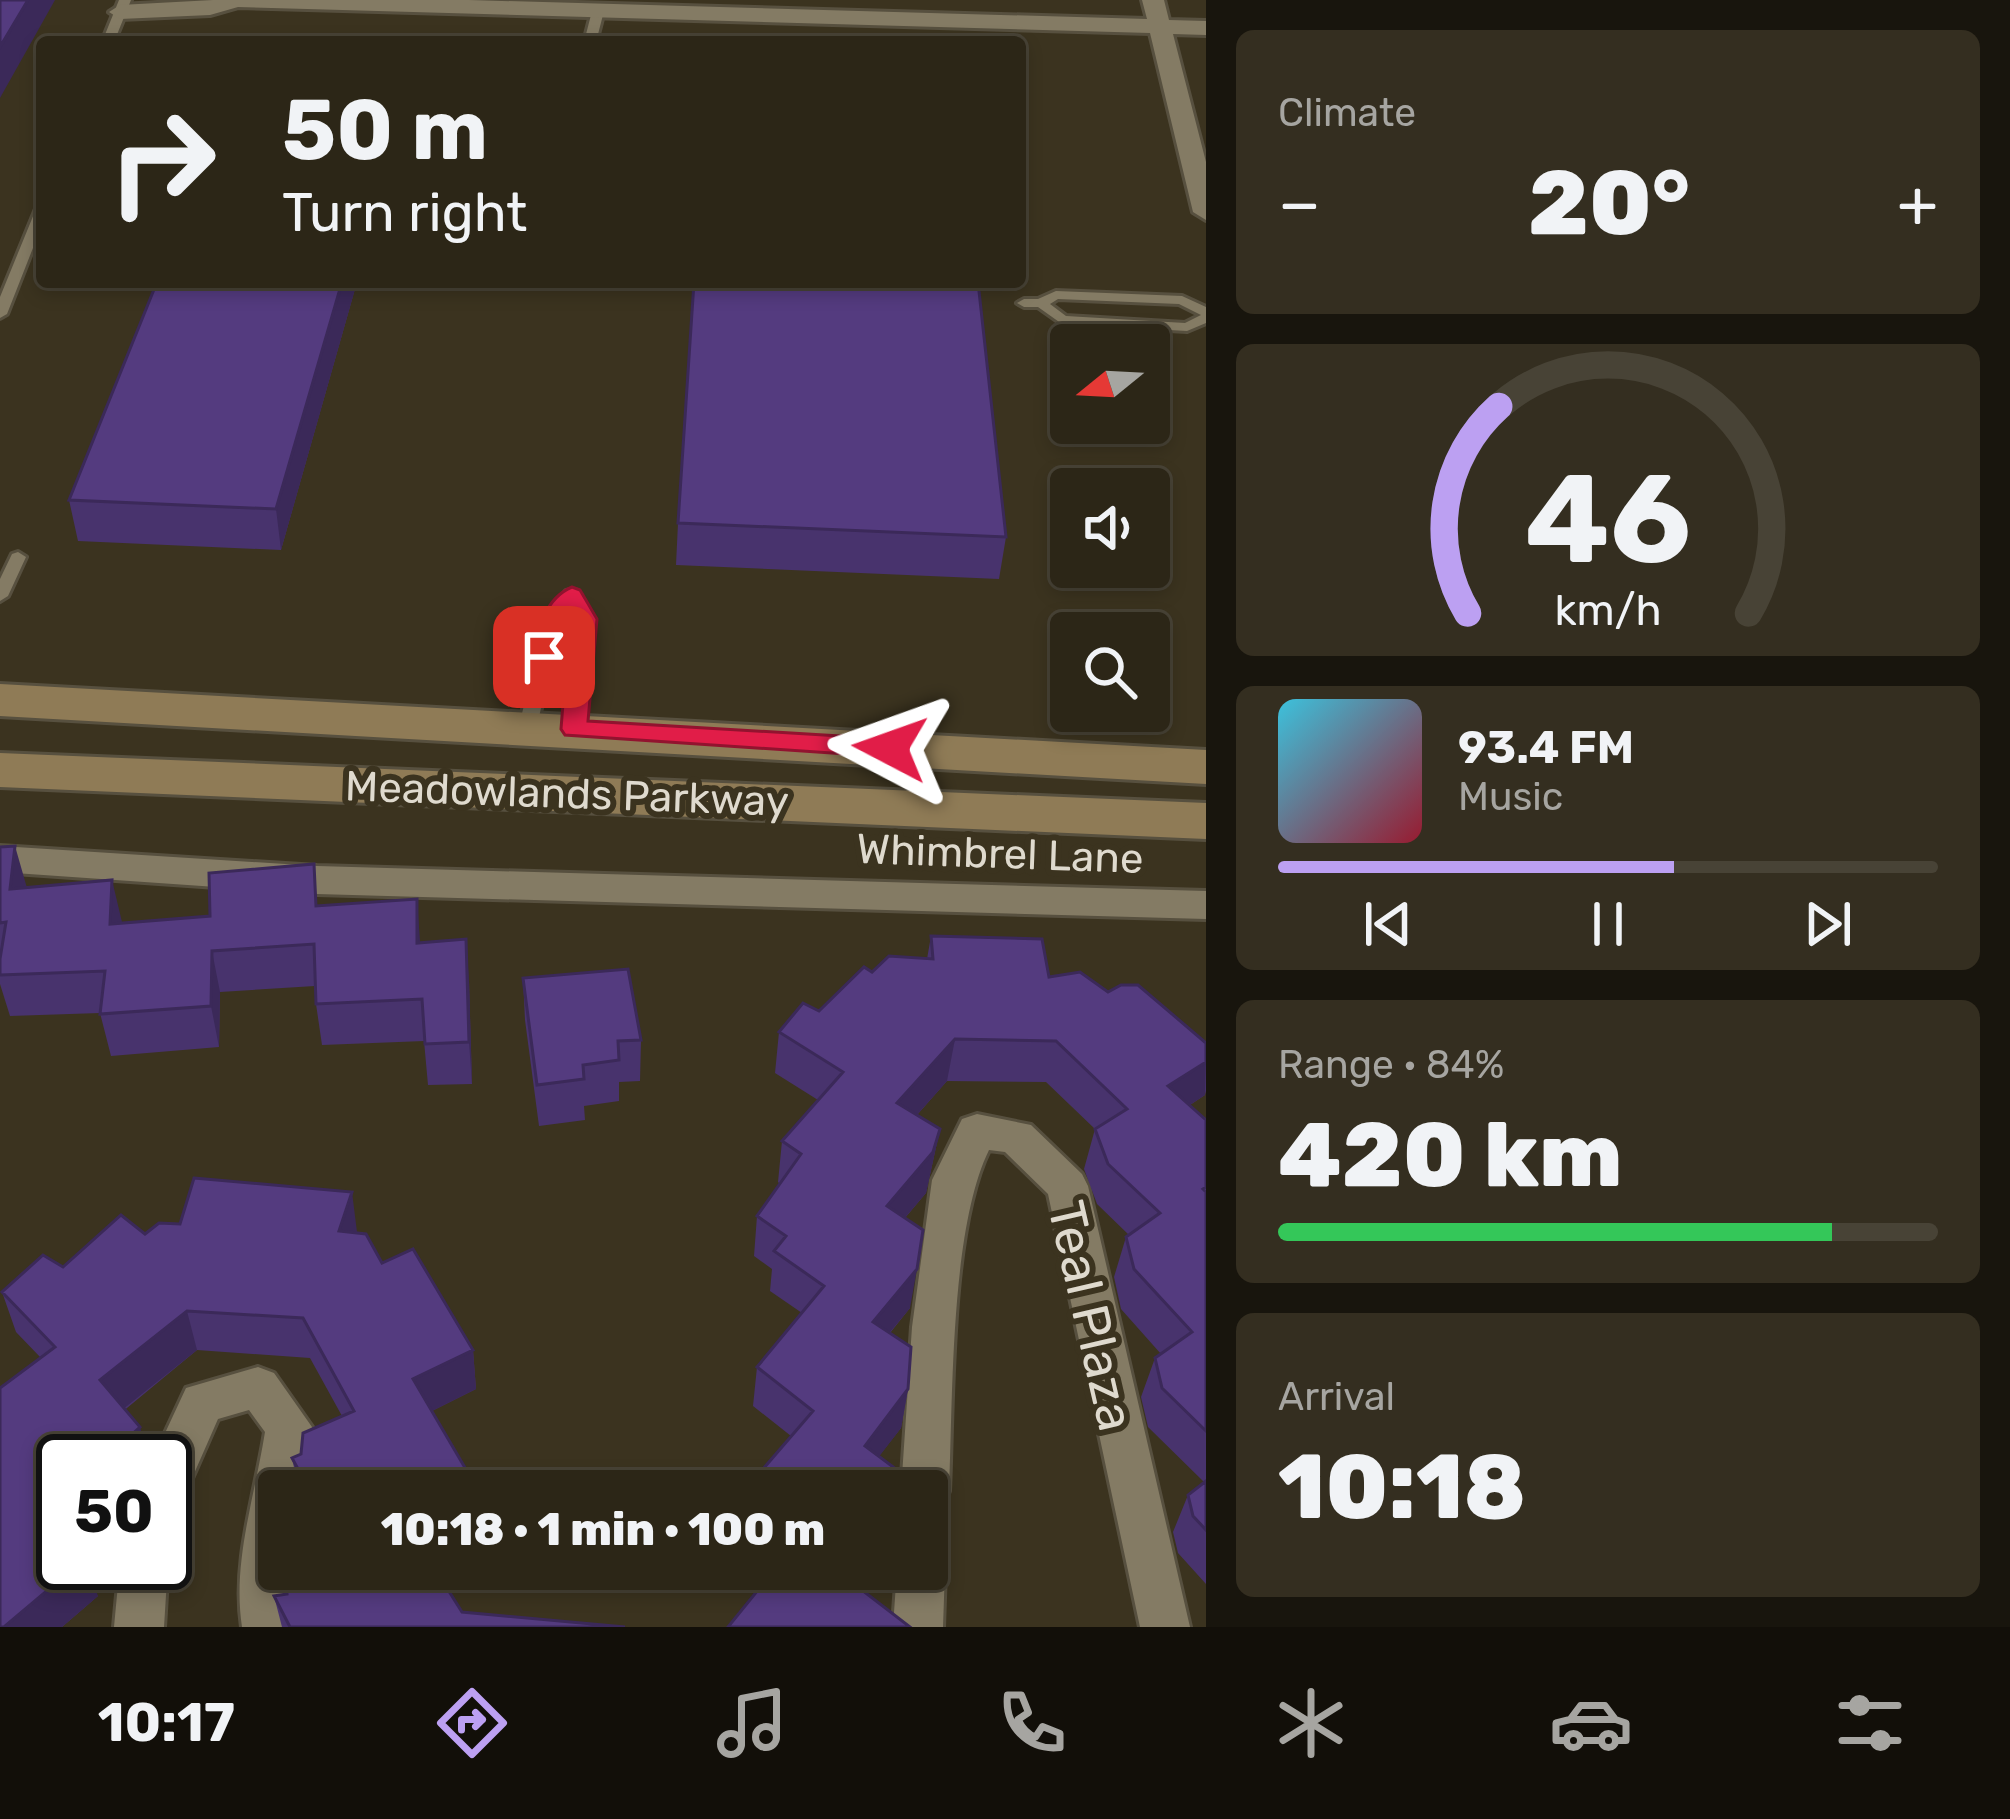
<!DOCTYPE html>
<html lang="en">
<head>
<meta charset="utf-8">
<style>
  body { margin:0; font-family:Rubik,sans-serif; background:#342e20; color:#f1f3f6; height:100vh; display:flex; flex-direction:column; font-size:45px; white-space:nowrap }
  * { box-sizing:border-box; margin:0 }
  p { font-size:39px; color:#a6a5a1 }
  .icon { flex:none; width:66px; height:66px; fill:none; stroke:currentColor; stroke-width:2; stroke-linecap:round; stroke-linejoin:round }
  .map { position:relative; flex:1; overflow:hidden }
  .side { display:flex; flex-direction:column; gap:30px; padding:30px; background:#18150d; width:804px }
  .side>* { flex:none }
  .guide { position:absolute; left:36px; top:36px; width:990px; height:252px; border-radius:12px; box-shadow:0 6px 18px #0003,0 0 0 3px #484336; background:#2c2617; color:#f1f3f6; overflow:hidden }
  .needle { width:78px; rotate:252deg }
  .tools { position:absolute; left:1050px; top:324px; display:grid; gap:24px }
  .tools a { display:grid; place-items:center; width:120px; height:120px; border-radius:12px; background:#2c2617; box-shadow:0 6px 18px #0003,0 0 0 3px #484336; font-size:60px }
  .speed { position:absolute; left:36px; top:1434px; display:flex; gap:24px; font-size:60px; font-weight:700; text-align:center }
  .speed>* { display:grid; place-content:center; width:156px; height:156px; border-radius:50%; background:#2c2617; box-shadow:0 6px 18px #0003,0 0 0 3px #484336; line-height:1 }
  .speed .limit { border:6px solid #111; border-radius:18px; background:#fff; color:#111 }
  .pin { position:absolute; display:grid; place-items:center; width:102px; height:102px; color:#fff; margin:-51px; border-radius:24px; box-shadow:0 6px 18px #0006 }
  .me { position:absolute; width:132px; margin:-66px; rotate:274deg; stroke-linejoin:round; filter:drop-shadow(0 0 9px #0008) }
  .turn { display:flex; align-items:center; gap:42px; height:252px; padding:0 48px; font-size:54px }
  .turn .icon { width:156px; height:156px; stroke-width:2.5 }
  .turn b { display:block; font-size:84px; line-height:102px }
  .big { font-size:90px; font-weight:800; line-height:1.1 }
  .side .tile { flex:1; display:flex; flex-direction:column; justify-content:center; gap:18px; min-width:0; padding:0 42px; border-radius:18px; background:#342e20 }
  .side .dial { align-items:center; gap:0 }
  .dial svg { height:312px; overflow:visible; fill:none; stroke:#484336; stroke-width:7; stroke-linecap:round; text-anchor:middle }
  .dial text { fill:#f1f3f6; stroke:none }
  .song { display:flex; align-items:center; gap:36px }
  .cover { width:144px; height:144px; border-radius:18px; background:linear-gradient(135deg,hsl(190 70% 55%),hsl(350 70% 35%)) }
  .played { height:12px; border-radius:6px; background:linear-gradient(90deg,#bca0f2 60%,#484336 60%) }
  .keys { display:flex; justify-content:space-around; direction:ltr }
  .heat { display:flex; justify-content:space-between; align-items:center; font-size:66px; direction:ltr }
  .charge { height:18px; border-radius:9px; background:linear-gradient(90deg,#34c759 84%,#484336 0) }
  .trip { position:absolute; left:258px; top:1470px; width:690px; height:120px; border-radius:12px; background:#2c2617; box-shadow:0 6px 18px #0003,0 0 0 3px #484336; font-weight:800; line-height:120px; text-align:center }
  .tabs { display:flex; height:192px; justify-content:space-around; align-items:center; background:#120f09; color:#a6a5a1 }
  .tabs .icon { width:84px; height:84px }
  .tabs .selected { color:#bca0f2 }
  .tabs b { font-size:54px; color:#f1f3f6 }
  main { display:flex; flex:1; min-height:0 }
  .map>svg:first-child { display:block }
</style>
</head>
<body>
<main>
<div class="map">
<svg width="1206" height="1627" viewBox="0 0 1206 1627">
  <rect width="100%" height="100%" fill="#3b331f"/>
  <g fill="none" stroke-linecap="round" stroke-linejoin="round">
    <defs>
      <path id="service" d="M119 0H131L114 42H102Z
        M598 8 604 11 596 42H584L592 11Z
        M42 205V225L7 314 0 318V297L36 209Z
        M1056 291 1182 296 1206 307V323L1187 331 1062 324 1038 307H1024L1017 303 1024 299H1038ZM1058 299 1179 304 1201 315 1185 323 1066 316 1050 304Z
        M18 552 26 557 8 596 0 601V579L12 554Z
        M572 590 578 591 592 619 583 729 574 735 565 729 576 619 571 608 560 623 537 726 528 732 522 730 519 726 544 622 566 591Z"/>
      <path id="minor" d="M213 0H469L1147 19 1142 0H1164L1169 20 1206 21V35L1173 34 1206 162V220L1193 212 1150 33 238 7 210 15 120 19 109 12 120 5Z
        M0 846 317 866 1206 891V919L317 894 0 872Z
        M977 1114 1031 1125 1082 1174 1088 1186 1190 1627H1140L1048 1194 1005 1152 989 1150C950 1230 953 1398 949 1491L942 1507 927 1512V1491H901L912 1327 932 1180 962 1119Z
        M258 1367 274 1373 312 1427 304 1491H279V1569H288L285 1586 292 1627H242C232 1562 255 1496 265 1432L249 1410 218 1419 182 1501 165 1507V1461H152L186 1388Z
        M927 1548 938 1553 945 1569 943 1627H893L897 1569H927Z
        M165 1555 168 1563 164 1627H114L120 1563H165Z"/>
      <path id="secondary" d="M0 684 1206 750V784L0 716Z
        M0 753 1206 803V839L0 787Z"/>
    </defs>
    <use href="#service" stroke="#57503f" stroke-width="6"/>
    <use href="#minor" stroke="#57503f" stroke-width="6"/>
    <use href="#secondary" stroke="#57503f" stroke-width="6"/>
    <use href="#service" fill="#847b64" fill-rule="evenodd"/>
    <use href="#minor" fill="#847b64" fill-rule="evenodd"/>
    <use href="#secondary" fill="#8f7b56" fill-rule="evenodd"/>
  </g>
  <path fill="#48336d" d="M157 282H357L281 550 78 541 69 500Z
    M678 523 1006 537 999 579 676 565Z
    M0 847 27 887 122 923 319 906 420 943 469 981 472 1084 428 1085 424 1041 322 1045 316 1004 315 986 220 992 219 1047 111 1056 100 1013 10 1016 0 984Z
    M931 936 1049 977 1108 992 1206 1043V1091L1205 1095 1190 1105 1206 1120V1584L1178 1553 1173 1532 1188 1495 1204 1482 1148 1427 1141 1397 1155 1358 1161 1354 1121 1309 1114 1277 1126 1237 1129 1235 1097 1204 1084 1169 1095 1129 1046 1082 947 1081 917 1115 940 1129 926 1193 905 1218 910 1308 890 1333 908 1389 901 1428 879 1456 791 1436 753 1406 757 1367 802 1313 770 1291 772 1269 754 1256 757 1216 780 1184 778 1182 782 1141 818 1100 775 1073 779 1032 819 1011 872 972 927 959Z
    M523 978 641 1040 640 1081 619 1082V1101L584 1106 585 1120 539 1126 525 1020Z
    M357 1233 382 1263 473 1350 476 1389 432 1411 472 1491H299L292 1458 301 1454 342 1416 310 1358 197 1350 63 1461V1563L98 1596 62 1627 41 1358 16 1332 2 1292 145 1234Z
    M287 1594 462 1612 625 1627H282L274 1596Z"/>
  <path fill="#3b2959" d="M28 0H55L0 98V47Z
    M342 282H357L281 550 276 509Z
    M15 846 27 888 10 889Z
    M112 880 122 922 120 966 110 924Z
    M417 899 420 941 421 985 417 943Z
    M466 939 469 981 472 1084 469 1042Z
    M212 951 220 992 219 1047 211 1006Z
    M955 1039 947 1081 891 1144 897 1103Z
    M1206 1062 1205 1095 1156 1127 1168 1086Z
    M940 1129 926 1193 880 1247 887 1206Z
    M352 1192 357 1232 339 1231Z
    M917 1269 910 1308 866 1361 873 1322Z
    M187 1311 197 1350 112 1418 100 1380Z
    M473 1350 476 1389 418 1418 413 1379Z
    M908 1389 901 1428 858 1484 865 1446Z
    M140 1427 150 1461H102Z
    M471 1478 472 1491H446Z
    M63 1496V1546L44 1513Z
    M80 1563H86L98 1596 62 1627H4Z
    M865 1569H885L847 1621 854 1584Z"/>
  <path fill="#543b7f" stroke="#3b2959" stroke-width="3" d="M0 0H28L0 47Z
    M157 282H342L276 509 69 500Z
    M694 282H978L1006 537 678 523Z
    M15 846 10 889 112 880 110 924 210 916 209 873 314 864 316 906 417 899V943L466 939 469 1042 425 1044 422 999 316 1004 314 944 212 951 211 1006 100 1014 105 971 0 975V959L6 922 0 923V847Z
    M931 936 1042 939 1049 977 1080 972 1108 992 1121 985H1138L1206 1043V1062L1168 1086 1206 1120V1187L1203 1189 1206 1192V1431L1162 1388 1155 1358 1192 1332 1134 1269 1126 1237 1160 1213 1108 1164 1095 1129 1127 1109 1056 1041 955 1039 897 1103 940 1129 933 1152 887 1206 923 1230 917 1269 873 1322 911 1347 908 1389 865 1446 924 1490 744 1491 813 1411 757 1367 824 1286 774 1251 786 1236 757 1216 801 1154 782 1141 843 1072 779 1032 803 1003 819 1011 864 967 872 972 889 956 933 959Z
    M628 969 641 1040 618 1041 619 1060 583 1065 584 1079 537 1085 523 978Z
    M194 1178 352 1192 339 1231 366 1234 382 1263 413 1249 473 1350 413 1379 471 1478 446 1491H310L292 1458 301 1454 303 1433 354 1411 303 1318 187 1311 100 1380 140 1427 102 1461H63V1496L44 1513 63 1535V1563H80L4 1627H0V1388L55 1347 2 1292 43 1255 63 1267 121 1215 145 1234 159 1223 180 1224Z
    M1206 1481V1530L1193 1516 1188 1495Z
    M289 1569H435L462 1612 625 1627H290L274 1596 287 1594 285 1571Z
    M775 1569H865L854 1584 910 1627H728Z"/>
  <path fill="#e11d48" stroke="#92132f" stroke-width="3" d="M572 587 580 590 597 619 588 721 890 739 903 748 890 757 565 735 561 729 570 615 553 663H535L531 657C537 631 545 598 572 587Z"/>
  <g text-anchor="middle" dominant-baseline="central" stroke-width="12" stroke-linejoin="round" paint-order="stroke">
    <g font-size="42" fill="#dfdace" stroke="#3b331f">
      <text transform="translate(567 794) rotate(2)">Meadowlands Parkway</text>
      <text transform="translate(1000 854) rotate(2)">Whimbrel Lane</text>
    </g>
    <g font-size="51" fill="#dfdace" stroke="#3b331f">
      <text transform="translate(1091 1316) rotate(77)">Teal Plaza</text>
    </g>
  </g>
</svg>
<div class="tools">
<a><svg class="needle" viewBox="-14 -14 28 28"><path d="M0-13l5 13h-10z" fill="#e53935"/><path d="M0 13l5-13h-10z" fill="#a6a5a1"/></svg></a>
<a><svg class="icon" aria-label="sound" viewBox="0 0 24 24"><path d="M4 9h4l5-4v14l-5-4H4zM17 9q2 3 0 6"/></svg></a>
<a><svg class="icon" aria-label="search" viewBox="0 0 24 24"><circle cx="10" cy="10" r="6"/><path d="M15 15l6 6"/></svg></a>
</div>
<div class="speed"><div class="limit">50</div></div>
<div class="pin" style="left:544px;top:657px;background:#d93025"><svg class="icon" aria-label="arrive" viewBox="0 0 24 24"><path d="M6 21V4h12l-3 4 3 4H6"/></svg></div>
<svg class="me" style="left:890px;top:748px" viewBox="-20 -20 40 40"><path d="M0-17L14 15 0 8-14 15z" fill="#e11d48" stroke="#fff" stroke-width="4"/></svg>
<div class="trip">10:18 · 1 min · 100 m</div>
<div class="guide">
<div class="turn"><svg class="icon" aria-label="right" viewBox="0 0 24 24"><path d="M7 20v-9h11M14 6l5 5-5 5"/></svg><div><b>50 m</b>Turn right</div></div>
</div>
</div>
<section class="side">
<div class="tile"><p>Climate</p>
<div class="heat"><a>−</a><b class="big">20°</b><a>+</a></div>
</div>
<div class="tile dial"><svg viewBox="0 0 100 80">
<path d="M14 69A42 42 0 1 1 86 69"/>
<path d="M14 69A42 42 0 0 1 22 16" stroke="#bca0f2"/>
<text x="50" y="56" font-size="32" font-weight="700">46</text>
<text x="50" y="72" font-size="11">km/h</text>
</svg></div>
<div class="tile">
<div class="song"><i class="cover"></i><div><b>93.4 FM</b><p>Music</p></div></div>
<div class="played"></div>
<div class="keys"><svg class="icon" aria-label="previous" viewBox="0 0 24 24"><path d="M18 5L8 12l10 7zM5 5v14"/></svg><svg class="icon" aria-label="pause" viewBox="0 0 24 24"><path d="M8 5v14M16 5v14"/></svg><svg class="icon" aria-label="next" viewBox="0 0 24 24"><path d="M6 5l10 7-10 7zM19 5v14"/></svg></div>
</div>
<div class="tile"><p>Range · 84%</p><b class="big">420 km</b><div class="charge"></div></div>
<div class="tile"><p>Arrival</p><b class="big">10:18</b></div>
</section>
</main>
<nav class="tabs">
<b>10:17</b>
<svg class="icon selected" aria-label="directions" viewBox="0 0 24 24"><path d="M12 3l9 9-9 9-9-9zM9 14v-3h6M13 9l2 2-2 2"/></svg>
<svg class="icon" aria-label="music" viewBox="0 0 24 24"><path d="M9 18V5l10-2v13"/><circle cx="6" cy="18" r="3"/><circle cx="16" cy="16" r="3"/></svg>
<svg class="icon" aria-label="phone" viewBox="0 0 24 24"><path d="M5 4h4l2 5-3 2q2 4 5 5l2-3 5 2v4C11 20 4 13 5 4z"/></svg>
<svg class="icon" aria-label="climate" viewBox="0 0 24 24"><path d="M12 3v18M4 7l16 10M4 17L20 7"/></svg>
<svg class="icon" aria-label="car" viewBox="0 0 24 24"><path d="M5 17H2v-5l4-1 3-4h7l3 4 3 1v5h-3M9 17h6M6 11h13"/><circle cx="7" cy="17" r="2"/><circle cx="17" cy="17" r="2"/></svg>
<svg class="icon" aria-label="filters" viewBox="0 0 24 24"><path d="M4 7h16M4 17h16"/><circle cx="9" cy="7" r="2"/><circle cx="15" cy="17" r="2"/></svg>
</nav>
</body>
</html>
